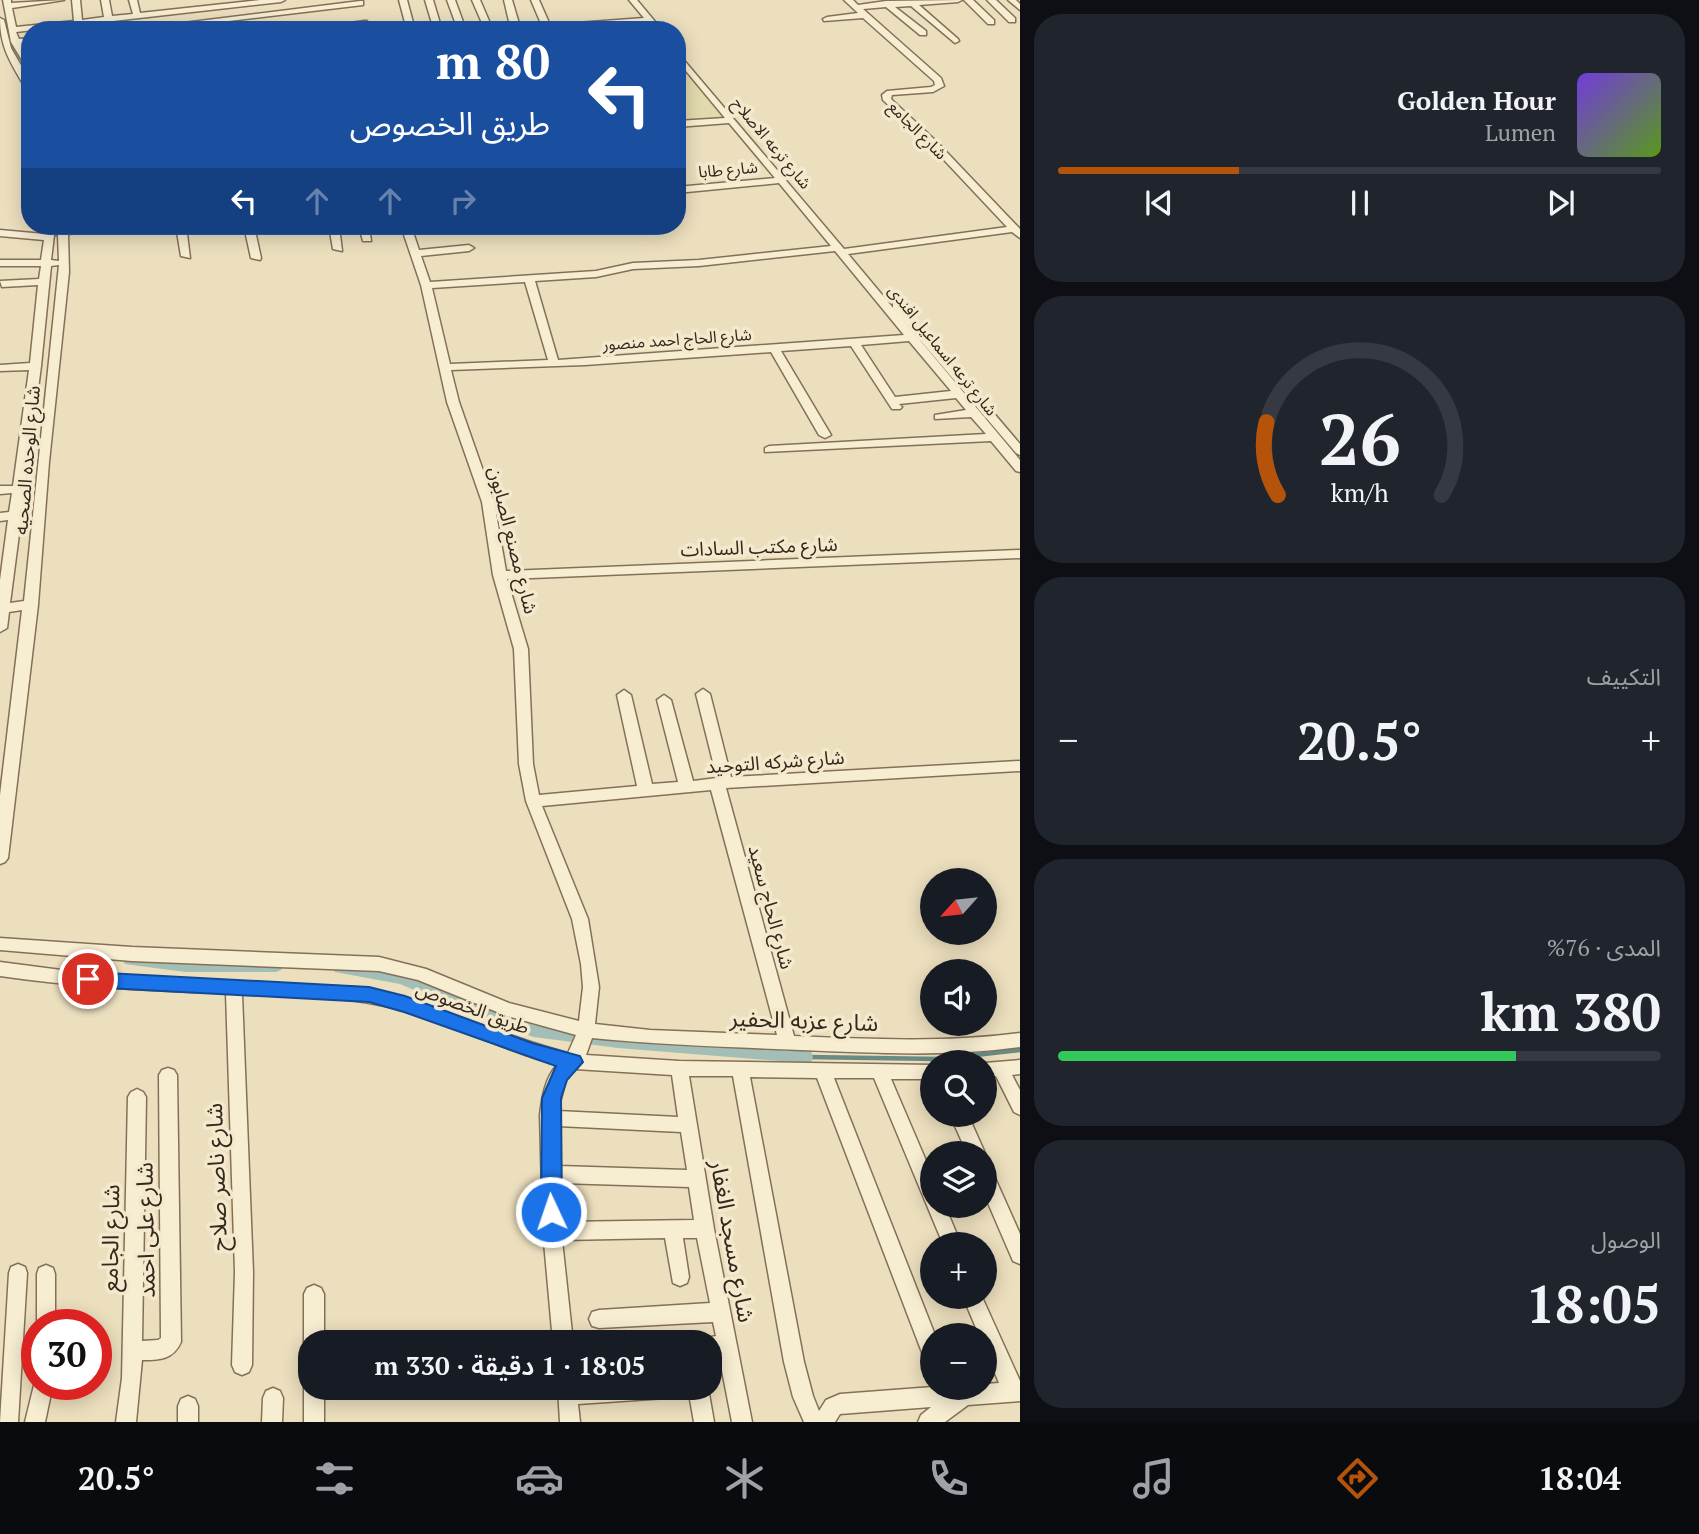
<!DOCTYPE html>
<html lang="ar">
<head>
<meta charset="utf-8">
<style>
  body { margin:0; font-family:"PT Serif","Noto Sans Arabic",serif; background:#20242c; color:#f1f3f6; direction:rtl; height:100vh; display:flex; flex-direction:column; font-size:26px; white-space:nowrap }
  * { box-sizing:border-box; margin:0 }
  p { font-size:23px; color:#9ea1a6 }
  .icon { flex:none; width:38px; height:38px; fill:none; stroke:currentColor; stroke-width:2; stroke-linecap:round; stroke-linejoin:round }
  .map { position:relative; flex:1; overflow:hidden; direction:ltr }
  .panel { display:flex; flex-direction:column; gap:14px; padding:14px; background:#0d0f14; width:679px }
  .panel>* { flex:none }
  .top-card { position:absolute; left:21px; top:21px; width:665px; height:214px; border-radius:28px; box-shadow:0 4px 18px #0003; direction:rtl; background:#1a4fa0; color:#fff; overflow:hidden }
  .needle { width:46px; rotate:243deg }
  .tools { position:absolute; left:920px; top:868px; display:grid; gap:14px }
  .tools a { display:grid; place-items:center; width:77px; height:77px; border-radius:50%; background:#171b24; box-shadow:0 4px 18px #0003; font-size:35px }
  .speed { position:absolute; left:21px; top:1309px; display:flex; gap:14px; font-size:35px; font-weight:700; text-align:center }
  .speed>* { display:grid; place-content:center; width:91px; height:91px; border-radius:50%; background:#171b24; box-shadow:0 4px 18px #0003; line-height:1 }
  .speed .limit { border:10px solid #d22; background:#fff; color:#111 }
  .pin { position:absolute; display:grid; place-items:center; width:60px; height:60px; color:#fff; margin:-30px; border:4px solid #fff; border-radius:50%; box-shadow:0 2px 7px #0007 }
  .me { position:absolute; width:77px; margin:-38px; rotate:357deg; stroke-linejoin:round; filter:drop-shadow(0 0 5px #0008) }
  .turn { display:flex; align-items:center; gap:24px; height:147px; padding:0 21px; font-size:32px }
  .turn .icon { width:91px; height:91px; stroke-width:2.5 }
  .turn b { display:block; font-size:49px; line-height:60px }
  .lanes { display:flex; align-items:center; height:66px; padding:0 21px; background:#0003; justify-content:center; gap:35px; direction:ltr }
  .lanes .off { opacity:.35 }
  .big { font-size:52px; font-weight:600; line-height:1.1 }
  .panel .tile { flex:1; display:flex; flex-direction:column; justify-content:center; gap:10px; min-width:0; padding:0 24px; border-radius:28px; background:#20242c }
  .panel .dial { align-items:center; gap:0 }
  .dial svg { height:182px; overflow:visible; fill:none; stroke:#363941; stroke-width:7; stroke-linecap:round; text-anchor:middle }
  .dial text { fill:#f1f3f6; stroke:none }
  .song { display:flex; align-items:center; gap:21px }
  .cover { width:84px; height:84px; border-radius:10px; background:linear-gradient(135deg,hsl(260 70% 55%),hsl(90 70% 35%)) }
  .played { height:7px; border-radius:4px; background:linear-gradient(90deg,#b45309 30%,#363941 30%) }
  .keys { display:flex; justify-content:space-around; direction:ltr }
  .heat { display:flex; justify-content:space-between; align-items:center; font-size:38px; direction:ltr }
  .charge { height:10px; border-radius:5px; background:linear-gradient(90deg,#34c759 76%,#363941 0) }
  .trip { position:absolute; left:298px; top:1330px; width:424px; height:70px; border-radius:28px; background:#171b24; box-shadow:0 4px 18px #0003; font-weight:600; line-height:70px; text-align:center; direction:rtl }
  .dock { display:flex; height:112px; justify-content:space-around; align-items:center; background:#090b0e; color:#9ea1a6 }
  .dock .icon { width:49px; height:49px }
  .dock .on { color:#b45309 }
  .dock b { font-size:32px; color:#f1f3f6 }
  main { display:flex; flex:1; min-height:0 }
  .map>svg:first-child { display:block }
</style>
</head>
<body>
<main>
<section class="panel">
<div class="tile">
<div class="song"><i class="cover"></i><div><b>Golden Hour</b><p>Lumen</p></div></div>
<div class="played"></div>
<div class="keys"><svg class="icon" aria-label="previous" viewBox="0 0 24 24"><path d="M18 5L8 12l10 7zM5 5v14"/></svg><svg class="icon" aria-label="pause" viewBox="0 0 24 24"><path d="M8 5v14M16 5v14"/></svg><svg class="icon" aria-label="next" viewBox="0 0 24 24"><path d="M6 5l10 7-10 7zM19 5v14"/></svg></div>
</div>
<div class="tile dial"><svg viewBox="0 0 100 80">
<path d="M14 69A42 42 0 1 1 86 69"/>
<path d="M14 69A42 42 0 0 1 9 37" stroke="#b45309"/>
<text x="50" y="56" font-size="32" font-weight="700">26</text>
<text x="50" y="72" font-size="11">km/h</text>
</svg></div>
<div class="tile"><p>التكييف</p>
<div class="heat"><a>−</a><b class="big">20.5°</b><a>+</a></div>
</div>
<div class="tile"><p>المدى · 76%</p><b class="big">380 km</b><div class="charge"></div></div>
<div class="tile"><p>الوصول</p><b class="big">18:05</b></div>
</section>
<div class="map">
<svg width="1020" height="1422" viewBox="0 0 1020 1422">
  <rect width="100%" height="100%" fill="#ecdfbe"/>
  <path fill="#e1daac" d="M677 68H685L730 120 677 124Z"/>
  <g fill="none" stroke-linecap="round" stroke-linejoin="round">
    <path stroke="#698b83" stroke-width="4.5" d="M806 1057 940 1059 1020 1050"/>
    <path fill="#a2beb6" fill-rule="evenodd" d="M130 954 185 960H276L281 962 283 966 281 970 276 972H185L125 964 123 960 125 956Z
      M340 962 402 972 496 1012 534 1025 618 1036 806 1051 811 1052 813 1057 811 1062 806 1063 618 1048 534 1037 487 1021 400 984 335 972 333 968 335 964Z"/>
    <defs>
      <path id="minor" d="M3 0H11V3L64 0 12 8 16 27 74 21 72 0H80L82 20 104 17 101 0H109L112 16 133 14 129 0H137L140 13 260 0H285L281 2 16 32 19 39 30 38V42L21 44 30 59V69L26 67 11 42Z
        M399 0H407L415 30H407Z
        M425 0H433L442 30H434Z
        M447 0H455L466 30H458Z
        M472 0H480L493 30H485Z
        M504 0H512L520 27 542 26 531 0H539L550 25 644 18 629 0H637L662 30H654L648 23 551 30H511Z
        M844 0H853L858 5 886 1 962 0 958 2 919 5 958 39 959 41 955 43 911 6 895 7 926 31V35H920L886 7 863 9 941 78 944 86 933 92 892 95 891 99 936 141 1020 229V238L1012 232 848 254 1020 460V472L1016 471 991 441 765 452V448L769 446 986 434 971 417 935 419V415L966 410 956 398 899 404 902 407 900 409H892L851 346 781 351 831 435 825 438 819 435 771 352 585 365 451 370 459 402 494 502 506 571 1020 550V558L507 579 528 649 533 764 539 795 637 786 617 695 624 690 631 695 652 784 678 782 657 700 664 695 671 700 693 781 717 778 696 694 703 689 710 694 731 777 1020 761V771L726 788 794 1036C870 1039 944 1043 1020 1033V1047C947 1057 874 1053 801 1050 731 1047 661 1045 592 1038L586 1055 679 1061 933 1065V1079H891L933 1177V1206H945L961 1244H943L874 1078H834L935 1335H933V1365L926 1362 923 1355 817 1078 750 1077 804 1362 813 1396 819 1411 826 1400 840 1394 933 1387 985 1388V1384L999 1383 985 1349V1335H979L963 1297H982L1020 1381V1401L968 1405 945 1422H918L921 1415 931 1407 840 1414 835 1422H804L793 1397 784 1362 733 1076H689L714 1229 752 1422H732L719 1355 709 1356V1342H701L702 1339 716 1336 713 1322 599 1328 592 1326 589 1319 592 1312 599 1310 710 1303 697 1238H683L689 1277 687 1283 680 1286 673 1283 665 1238 562 1240 573 1342H553L543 1231 540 1115C542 1098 545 1078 557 1065 504 1051 455 1024 401 1010 350 996 295 996 242 994L253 1272 252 1365 249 1372 242 1375 235 1372 232 1365 235 1272 226 993C150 991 75 987 0 976V962L92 974 369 988C437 1005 501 1036 568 1053L576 1035 507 1016 418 980 379 971 132 961 0 950V938L132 947 379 957 426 969 509 1003 579 1021 583 987 581 964 572 919 526 801 519 764 514 649 493 575 482 502 447 402 421 285 401 226H411L419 250 469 245 474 248 469 251 421 256 430 282 596 271 633 263 699 260 831 246 779 183 677 193V187L775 178 729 123 677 127V121L725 118 677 60V52L844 249 1007 227 930 145 883 100 882 95 887 91 931 87 935 85 934 81 863 18 824 21 823 19 827 17 858 13ZM835 251 904 335 558 360 535 281 596 277 633 269 699 266ZM525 282 548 360 450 364 432 288ZM909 341 951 391 895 397 861 345ZM711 790 777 1035 650 1030 595 1024 599 987 588 919 542 806ZM575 1069 672 1075 678 1117 558 1111 566 1079ZM558 1126 681 1132 687 1170 559 1166ZM560 1183 689 1187 694 1220 561 1222Z
        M964 0H973L994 20V24H988Z
        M987 0H996L1015 18V22H1009Z
        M1008 0H1016L1020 4V10Z
        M360 1H363V5L153 30H126Z
        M0 18 4 20 11 48 30 81V92L26 89C11 63 0 48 0 18Z
        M364 21H367V25L327 30H300Z
        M45 226H55V229H58V226H68V228L128 226 123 229 68 234 69 272 49 462 38 605 8 858 5 862 0 864V795L22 610 9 612 7 628 0 632V580L8 520 0 521V513L9 512 12 493 0 494V486H13L29 370 0 371V365L30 363 38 285 2 287 0 281 39 279 41 266H0V260H41L44 240 0 236V230L44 234ZM54 235H58L59 261 51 260ZM59 265 24 601 10 603 41 366 51 266Z
        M176 226H186L190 258 181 256Z
        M244 226H254L261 258 260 260 251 258Z
        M329 226H339L342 251 333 249Z
        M359 226H369L371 241H363Z
        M897 303 901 304 1020 444V455L1016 453 893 308V304Z
        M1020 1060V1074L1012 1075 1020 1090V1115L1014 1112 996 1076 985 1077V1063Z
        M168 1068 174 1070 177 1075 181 1342C173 1360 159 1360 142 1360L136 1422H116L122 1378 128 1097 131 1092 137 1089 143 1092 146 1097 142 1341 158 1340 161 1338 159 1075 162 1070Z
        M950 1115H968L985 1153H967Z
        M985 1167 991 1169 1020 1234V1264L1013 1261 985 1196Z
        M18 1264 25 1267 27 1273 18 1422H0L9 1273 11 1267Z
        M46 1265 53 1268 55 1274V1325H37V1328V1274L39 1268Z
        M314 1285 321 1288 324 1294V1342H310V1350L304 1342V1294L307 1288Z
        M36 1377 37 1384H53L45 1422H25Z
        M310 1380V1388H324V1422H304V1388Z
        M273 1388 280 1391 283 1398 282 1422H262L263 1398 266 1391Z
        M558 1388H676L673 1395 666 1398 578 1404 580 1422H560Z
        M688 1388H708L714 1422H694Z
        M188 1396 195 1399 198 1406V1422H178V1406L181 1399Z"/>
    </defs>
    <use href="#minor" stroke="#847058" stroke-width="3"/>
    <use href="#minor" fill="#f7edd1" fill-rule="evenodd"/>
  </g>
  <path fill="#1a73e8" stroke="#114b97" stroke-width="2" d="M88 972 369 987 405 996 532 1043 580 1056 583 1062 567 1080 561 1098 562 1212 559 1219 551 1221 544 1219 541 1212 542 1098 556 1066 404 1012 369 1002 88 987 81 985 79 979 81 974Z"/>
  <g text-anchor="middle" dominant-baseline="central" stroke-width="7" stroke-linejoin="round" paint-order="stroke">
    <g font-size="16" fill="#33281c" stroke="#f4e9cd">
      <text transform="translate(918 130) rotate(45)">شارع الجامع</text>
      <text transform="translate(772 143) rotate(50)">شارع ترعه الاصلاح</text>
      <text transform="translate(728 169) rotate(-5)">شارع طابا</text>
      <text transform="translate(677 339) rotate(-4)">شارع الحاج احمد منصور</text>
      <text transform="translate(943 350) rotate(51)">شارع ترعه اسماعيل افندى</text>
    </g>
    <g font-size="19" fill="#33281c" stroke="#f4e9cd">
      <text transform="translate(26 460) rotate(-85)">شارع الوحده الصحيه</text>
      <text transform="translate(514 540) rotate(76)">شارع مصنع الصابون</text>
      <text transform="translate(759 546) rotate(-2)">شارع مكتب السادات</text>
      <text transform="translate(775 761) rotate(-4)">شارع شركه التوحيد</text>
      <text transform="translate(772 907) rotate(75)">شارع الحاج سعيد</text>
      <text transform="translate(473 1007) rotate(20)">طريق الخصوص</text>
    </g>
    <g font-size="23" fill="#33281c" stroke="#f4e9cd">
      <text transform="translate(804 1020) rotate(2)">شارع عزبه الحفير</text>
      <text transform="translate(216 1177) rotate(-92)">شارع ناصر صلاح</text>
      <text transform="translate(145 1230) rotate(-91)">شارع على احمد</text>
      <text transform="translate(110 1238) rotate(-89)">شارع الجامع</text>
      <text transform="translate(733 1241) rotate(80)">شارع مسجد الغفار</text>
    </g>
  </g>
</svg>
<div class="tools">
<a><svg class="needle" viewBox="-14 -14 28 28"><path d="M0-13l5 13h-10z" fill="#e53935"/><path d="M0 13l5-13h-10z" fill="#9ea1a6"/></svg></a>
<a><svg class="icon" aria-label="sound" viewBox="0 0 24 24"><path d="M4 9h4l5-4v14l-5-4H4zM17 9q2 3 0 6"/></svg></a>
<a><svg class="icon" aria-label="search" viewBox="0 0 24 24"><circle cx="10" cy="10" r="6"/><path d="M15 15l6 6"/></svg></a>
<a><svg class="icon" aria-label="layers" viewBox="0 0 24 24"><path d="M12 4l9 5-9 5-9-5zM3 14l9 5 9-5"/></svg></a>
<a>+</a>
<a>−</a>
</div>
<div class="speed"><div class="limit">30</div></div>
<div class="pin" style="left:88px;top:979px;background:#d93025"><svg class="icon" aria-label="arrive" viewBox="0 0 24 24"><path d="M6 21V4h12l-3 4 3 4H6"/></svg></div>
<svg class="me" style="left:551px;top:1212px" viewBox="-20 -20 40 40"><circle r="17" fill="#1a73e8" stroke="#fff" stroke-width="3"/><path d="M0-11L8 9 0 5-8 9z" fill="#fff"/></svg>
<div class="trip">18:05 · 1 دقيقة · 330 m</div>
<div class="top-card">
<div class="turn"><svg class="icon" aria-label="left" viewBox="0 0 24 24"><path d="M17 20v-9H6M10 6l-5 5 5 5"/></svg><div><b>80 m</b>طريق الخصوص</div></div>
<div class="lanes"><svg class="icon" aria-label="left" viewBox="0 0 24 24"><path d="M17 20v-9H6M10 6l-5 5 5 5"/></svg><svg class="icon off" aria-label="ahead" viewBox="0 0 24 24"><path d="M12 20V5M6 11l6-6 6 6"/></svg><svg class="icon off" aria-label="ahead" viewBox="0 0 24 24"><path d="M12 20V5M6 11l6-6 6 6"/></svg><svg class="icon off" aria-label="right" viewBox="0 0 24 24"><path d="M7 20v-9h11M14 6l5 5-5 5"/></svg></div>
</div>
</div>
</main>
<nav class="dock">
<b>18:04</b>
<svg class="icon on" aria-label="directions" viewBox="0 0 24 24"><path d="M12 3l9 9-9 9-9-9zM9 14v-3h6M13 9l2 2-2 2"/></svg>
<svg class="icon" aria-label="music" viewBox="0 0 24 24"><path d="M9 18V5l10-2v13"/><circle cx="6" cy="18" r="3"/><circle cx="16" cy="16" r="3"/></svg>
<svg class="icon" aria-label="phone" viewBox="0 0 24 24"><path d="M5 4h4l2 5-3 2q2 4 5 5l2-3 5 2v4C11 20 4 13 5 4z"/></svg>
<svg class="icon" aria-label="climate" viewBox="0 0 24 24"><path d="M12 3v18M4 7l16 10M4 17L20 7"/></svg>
<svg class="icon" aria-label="car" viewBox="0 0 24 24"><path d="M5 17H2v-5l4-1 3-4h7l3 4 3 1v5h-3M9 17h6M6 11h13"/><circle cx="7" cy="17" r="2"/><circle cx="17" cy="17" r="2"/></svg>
<svg class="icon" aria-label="filters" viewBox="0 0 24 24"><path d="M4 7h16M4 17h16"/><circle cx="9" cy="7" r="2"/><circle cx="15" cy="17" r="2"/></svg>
<b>20.5°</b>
</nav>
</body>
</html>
